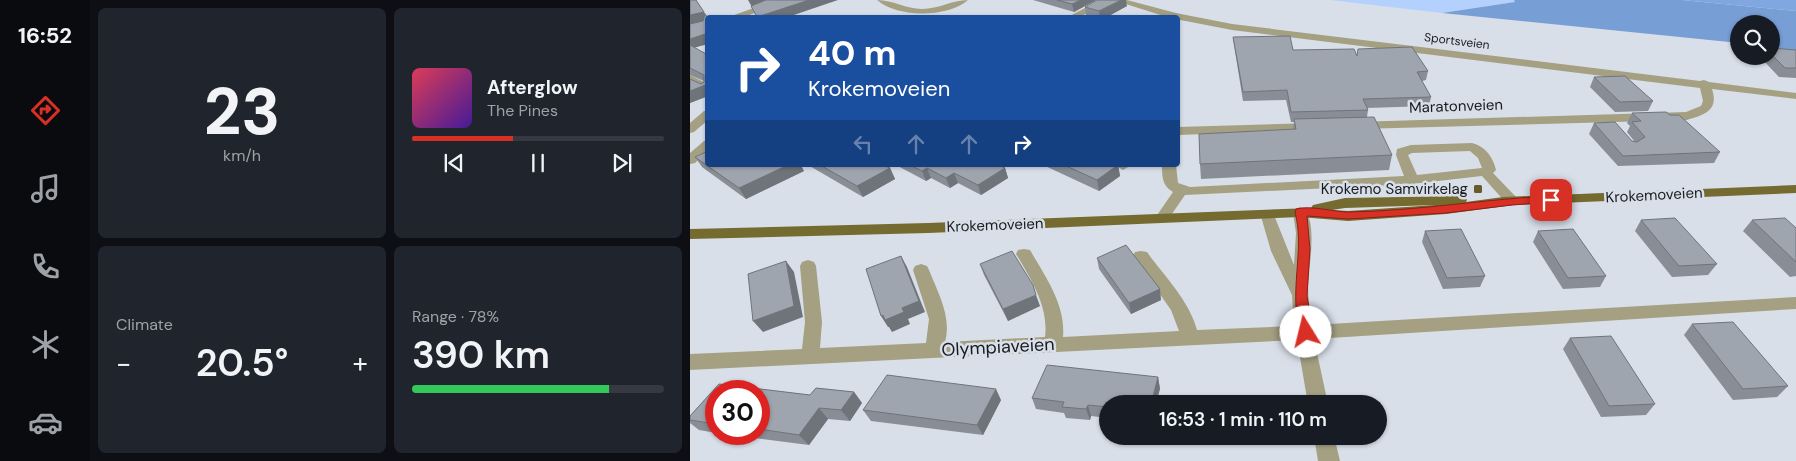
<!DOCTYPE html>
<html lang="en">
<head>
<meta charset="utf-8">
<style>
  body { margin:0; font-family:"DM Sans",sans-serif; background:#20242c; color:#f1f3f6; height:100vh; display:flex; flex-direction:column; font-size:19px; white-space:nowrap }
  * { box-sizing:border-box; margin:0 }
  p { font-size:16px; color:#9ea1a6 }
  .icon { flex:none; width:28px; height:28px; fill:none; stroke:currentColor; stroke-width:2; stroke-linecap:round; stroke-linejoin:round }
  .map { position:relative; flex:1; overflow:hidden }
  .details { display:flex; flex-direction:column; gap:8px; padding:8px; background:#0d0f14; width:600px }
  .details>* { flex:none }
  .banner { position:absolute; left:15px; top:15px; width:475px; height:152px; border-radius:5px; box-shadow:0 1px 4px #0004; background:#1a4fa0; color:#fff; overflow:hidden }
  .buttons { position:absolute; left:1040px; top:15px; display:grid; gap:10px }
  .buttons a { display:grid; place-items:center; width:50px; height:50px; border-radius:50%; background:#171b24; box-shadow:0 1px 4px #0004; font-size:25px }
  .speed { position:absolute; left:15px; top:380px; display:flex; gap:10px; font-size:25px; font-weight:700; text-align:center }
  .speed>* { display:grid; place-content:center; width:65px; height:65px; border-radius:50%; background:#171b24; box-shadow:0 1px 4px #0004; line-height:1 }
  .speed .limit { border:8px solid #d22; background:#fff; color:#111 }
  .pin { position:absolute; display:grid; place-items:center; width:42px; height:42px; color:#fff; margin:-21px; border-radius:10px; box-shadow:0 2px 8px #0006 }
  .me { position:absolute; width:55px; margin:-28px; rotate:351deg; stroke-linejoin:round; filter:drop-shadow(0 0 4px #0008) }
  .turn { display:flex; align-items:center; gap:18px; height:105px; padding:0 20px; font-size:22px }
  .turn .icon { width:65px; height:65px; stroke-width:2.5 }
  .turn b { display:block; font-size:35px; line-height:42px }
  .lanes { display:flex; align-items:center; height:48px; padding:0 20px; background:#0003; justify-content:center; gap:25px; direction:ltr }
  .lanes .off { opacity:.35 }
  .big { font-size:38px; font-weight:600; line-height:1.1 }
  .details .card { flex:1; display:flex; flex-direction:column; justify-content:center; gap:8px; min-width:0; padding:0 18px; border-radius:8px; background:#20242c }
  .details .dial { align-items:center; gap:0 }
  .dial b { font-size:65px; line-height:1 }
  .song { display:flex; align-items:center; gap:15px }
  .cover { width:60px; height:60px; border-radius:8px; background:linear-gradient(135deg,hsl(350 70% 55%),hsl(260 70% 35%)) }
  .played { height:5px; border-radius:2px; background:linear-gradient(90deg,#d93025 40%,#363941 40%) }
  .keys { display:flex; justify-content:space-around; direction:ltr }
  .heat { display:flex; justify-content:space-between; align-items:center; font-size:28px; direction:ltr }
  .charge { height:8px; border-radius:4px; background:linear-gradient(90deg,#34c759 78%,#363941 0) }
  .details .tiles { flex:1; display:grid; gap:8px; grid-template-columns:repeat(2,1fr) }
  .trip { position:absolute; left:409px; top:395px; width:288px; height:50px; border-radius:25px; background:#171b24; box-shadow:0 1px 4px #0004; font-weight:600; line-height:50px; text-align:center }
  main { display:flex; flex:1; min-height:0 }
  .tabs { display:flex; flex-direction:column; width:90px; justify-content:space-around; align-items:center; background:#090b0e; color:#9ea1a6 }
  .tabs .icon { width:35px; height:35px }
  .tabs .selected { color:#d93025 }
  .tabs b { font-size:22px; color:#f1f3f6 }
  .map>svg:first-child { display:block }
</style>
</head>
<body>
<main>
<nav class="tabs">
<b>16:52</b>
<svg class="icon selected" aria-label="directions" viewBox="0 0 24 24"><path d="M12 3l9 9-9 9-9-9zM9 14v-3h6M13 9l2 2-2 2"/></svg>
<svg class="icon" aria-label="music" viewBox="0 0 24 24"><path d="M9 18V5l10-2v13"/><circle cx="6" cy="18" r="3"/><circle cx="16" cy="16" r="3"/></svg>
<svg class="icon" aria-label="phone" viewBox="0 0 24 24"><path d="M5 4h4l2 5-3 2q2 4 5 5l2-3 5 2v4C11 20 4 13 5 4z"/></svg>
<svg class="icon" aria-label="climate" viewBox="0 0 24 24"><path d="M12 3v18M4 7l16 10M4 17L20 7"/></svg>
<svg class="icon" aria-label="car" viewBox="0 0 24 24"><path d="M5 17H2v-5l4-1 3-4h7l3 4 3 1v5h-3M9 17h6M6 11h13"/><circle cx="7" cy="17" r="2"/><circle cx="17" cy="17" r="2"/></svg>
</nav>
<section class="details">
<div class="tiles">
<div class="card dial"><b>23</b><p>km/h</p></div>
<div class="card">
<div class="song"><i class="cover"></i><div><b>Afterglow</b><p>The Pines</p></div></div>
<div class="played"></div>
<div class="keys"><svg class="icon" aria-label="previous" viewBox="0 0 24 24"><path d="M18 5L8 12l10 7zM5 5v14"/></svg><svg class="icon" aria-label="pause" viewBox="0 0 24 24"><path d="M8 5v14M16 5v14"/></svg><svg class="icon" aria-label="next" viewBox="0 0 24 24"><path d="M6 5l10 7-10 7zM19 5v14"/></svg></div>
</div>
<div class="card"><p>Climate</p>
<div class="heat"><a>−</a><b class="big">20.5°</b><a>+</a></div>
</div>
<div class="card"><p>Range · 78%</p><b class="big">390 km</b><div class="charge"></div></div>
</div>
</section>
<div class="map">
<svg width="1106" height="461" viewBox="0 0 1106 461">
  <rect width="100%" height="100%" fill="#d8dfe9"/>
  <path fill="#b4d1fe" d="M640 0H825L826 2 752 13Z"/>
  <path fill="#789ed6" d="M824 0H992L1106 11V55L1081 48V24H1049V43L752 13 825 2Z"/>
  <path fill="#81a7e0" d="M992 0H1106V11Z"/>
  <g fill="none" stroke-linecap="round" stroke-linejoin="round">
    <path fill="#a5a082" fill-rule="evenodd" d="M86 0H99L51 18H36Z
      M187 0C203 0 216 9 232 9 249 9 262 0 278 0 257 18 208 18 187 0Z
      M410 0 417 2 388 18H376Z
      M423 0H437L486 13 542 24 1010 81 1014 80 1019 82 1106 93V99L1022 89C1029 110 1015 115 997 120L669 129 663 125 665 122 996 112 1011 106 1013 101 1010 88 542 30 480 18Z
      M0 75 18 84V92L0 83Z
      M14 111H18V120L4 132 0 133V123Z
      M623 123 629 127 627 130 488 135V127Z
      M18 140V151L5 163 0 164V153L14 141Z
      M782 143C795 146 803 157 806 170L803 173 827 198 829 201 827 204H817L792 176 722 184 495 195 477 221H467L465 218 483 192C472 186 472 176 472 165H486L488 183 500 187 714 176 706 155 707 149 721 145ZM780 151 788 158 792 168 727 175 718 155 722 153Z
      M424 165H439L440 166 433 170Z
      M610 207 615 209C627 227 619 264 618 286 618 299 620 312 622 325L1106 297V309L624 339 638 404H618L607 340 0 370V354L112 349 115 322 110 266 112 262 118 260 124 262 126 266 132 322 130 348 236 343 239 319 223 270 225 266 231 264 237 266 239 270C248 293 262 317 255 342L355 337C359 307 341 279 326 254L328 250 334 249 340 250C355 276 376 305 373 337L489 331 481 310 443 256 445 252 451 251 457 252C474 276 499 300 507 330L604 326 602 295 581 251 570 213 572 210H582L604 265 606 233 603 212 605 209Z
      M624 436H644L650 461H628Z"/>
    <path fill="#756b30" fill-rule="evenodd" d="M1106 185V193L824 205 756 214 658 221 610 217 238 233 0 239V229L238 223 621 208 623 205 655 198 770 196 775 197 777 200 776 202 813 197ZM745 205 658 211 642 210 655 208Z"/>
  </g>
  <path fill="#898e96" d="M0 0H6L18 18 5 48 18 55V96L0 103V79L11 84 14 82V81L0 75Z
    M343 0H406L384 12Z
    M437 6 415 18H403L396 16 395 7Z
    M543 37 603 50 667 56 738 71 736 80 732 81 741 97 739 106 677 108 678 110 677 117 702 155 699 170 511 179 510 164 603 129 604 122H601L596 100 553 101 544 45Z
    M1081 48 1106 50V78L1089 77 1069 56H1081Z
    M904 77 963 101 958 111 925 112 900 87Z
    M942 113 980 115 1030 152 1024 163 928 166 899 134 904 123 945 142 937 132 940 126 937 123Z
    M5 157 18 165 114 171 56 199 12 167Z
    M118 165H193L200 168 205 179 173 197Z
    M206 165H309L315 168 318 178 291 195 268 183 260 188 241 178 236 181Z
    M353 165H428L430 176 409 191Z
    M951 220 1027 264 1018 275 982 277 945 231Z
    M1062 220 1106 228V276L1100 277 1053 231Z
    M735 231 795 276 790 287 753 289 732 242Z
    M848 231 916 276 910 287 873 289 843 242Z
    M407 258 471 300 441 314 409 269Z
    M290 264 350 306 318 321 294 275Z
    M1002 324 1098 386 1087 397 1043 400 994 335Z
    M880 338 965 404 956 415 911 417 873 349Z
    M468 377 470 389 418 404V418L401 416 400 420 376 418 374 413 346 409 342 398Z
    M29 384 120 395 126 388 164 392 172 403 160 421 138 419 119 445 33 434H69V391H26V433L9 430 0 423V416Z
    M311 400 293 435 181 421 173 410Z"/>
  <path fill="#6f747a" d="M58 0H80L62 7Z
    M119 0H148L95 18 67 17Z
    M391 0H406L384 12 382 4Z
    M431 0H436L437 6 415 18H410L409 11Z
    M14 12 18 18V21L0 25V15Z
    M18 33V44L0 49V39Z
    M18 84V96L0 103V91Z
    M98 165H111L114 171 56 199 49 188Z
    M428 165 430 176 409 191 407 180Z
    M200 168 205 179 173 197 167 186Z
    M237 168 241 178 236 181 232 171Z
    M315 168 318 178 291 195 288 185Z
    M264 173 268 183 260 188 256 178Z
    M211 256 217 267 235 312 218 319 220 324 202 332 199 327H198L191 316 212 308Z
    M96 261 104 272 113 317 73 332 63 321Z
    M470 289 471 300 441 314 439 303Z
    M346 295 350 306 318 321 313 309Z
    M468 377 470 389 466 404H461Z
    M306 389 311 400 293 435 287 425Z
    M164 392 172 403 160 421 151 410Z
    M398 405 401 416 400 420 396 409Z
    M129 408 138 419 119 445 109 435Z"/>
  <path fill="#9fa5af" stroke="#6f747a" d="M0 0H6L14 12 0 15Z
    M76 0H119L67 17 61 6Z
    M367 0H391L382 4Z
    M407 0H431L409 11 395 7Z
    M15 14 18 18V33L0 39V24L13 21Z
    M600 36 603 50 664 49 667 56 668 49 722 47 738 71 727 72 741 97 673 99 678 110 601 112 597 90 553 92 543 37Z
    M0 45 18 55V84L0 91V79L11 84 14 82V75L0 68Z
    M1081 48 1106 50V68H1095L1081 54Z
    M935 76 963 101 930 102 904 77Z
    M976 112 980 115H989L1030 152 933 156 904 123 925 122 942 141 947 142 955 137 942 122 951 121 942 113Z
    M684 117 702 155 510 164 509 134 606 129 604 119Z
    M18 151V165H98L49 188 5 157Z
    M130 165H193L200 168 167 186Z
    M220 165H309L315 168 288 185 264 173 256 178 237 168 232 171Z
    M374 165H428L407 180Z
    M985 218 1027 264 989 266 951 220Z
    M1095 218 1106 228V262L1062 220Z
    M771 229 795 276 757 278 735 231Z
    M883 229 916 276 878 278 848 231Z
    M436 245 470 289 439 303 407 258Z
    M322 251 343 285 346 295 313 309 290 264Z
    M211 256 229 301 212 308 214 312 195 320 193 315 191 316 176 269Z
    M96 261 104 306 63 321 58 274Z
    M1043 322 1098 386 1053 389 1002 324Z
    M921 336 965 404 919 406 880 338Z
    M357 365 468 377 461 404H418V407L398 405 396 409 372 407 374 402 342 398Z
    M197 375 306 389 287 425 173 410Z
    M29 384 120 395 126 388 164 392 151 410 129 408 109 435 69 429V391H26V424L0 420V416Z"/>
  <path fill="#d93025" stroke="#8d1f18" d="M861 196 866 200 865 202 822 205 756 213 658 219 617 216 620 249 617 296 623 332 621 336 616 338 611 336C608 330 608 323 607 317 602 281 614 246 605 212L606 209C622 205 643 212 659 212 727 211 794 199 861 196Z"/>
  <rect fill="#655c29" stroke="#d8dfe9" stroke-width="2" x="783" y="184" width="10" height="10" rx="2.5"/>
  <g text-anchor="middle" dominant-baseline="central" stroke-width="5" stroke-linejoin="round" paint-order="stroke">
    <g font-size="12" fill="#191b1f" stroke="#d8dfe9">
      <text transform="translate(767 41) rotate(7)">Sportsveien</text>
    </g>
    <g font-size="15" fill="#191b1f" stroke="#d8dfe9">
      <text transform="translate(766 106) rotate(-2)">Maratonveien</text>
      <text transform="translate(964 195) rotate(-3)">Krokemoveien</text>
      <text transform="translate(305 225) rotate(-2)">Krokemoveien</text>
    </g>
    <g font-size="15" fill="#191b1f" stroke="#d8dfe9" text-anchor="end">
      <text x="778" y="189">Krokemo Samvirkelag</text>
    </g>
    <g font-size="18" fill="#191b1f" stroke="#d8dfe9">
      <text transform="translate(308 347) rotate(-3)">Olympiaveien</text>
    </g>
  </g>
</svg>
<div class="buttons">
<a><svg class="icon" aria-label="search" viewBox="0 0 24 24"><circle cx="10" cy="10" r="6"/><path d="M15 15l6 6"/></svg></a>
</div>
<div class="speed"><div class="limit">30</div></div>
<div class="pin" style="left:861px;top:200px;background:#d93025"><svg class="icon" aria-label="arrive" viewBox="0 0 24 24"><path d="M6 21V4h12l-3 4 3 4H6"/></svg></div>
<svg class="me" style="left:616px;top:332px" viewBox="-20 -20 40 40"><circle r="19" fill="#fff"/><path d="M0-13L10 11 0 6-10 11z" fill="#d93025"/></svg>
<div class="trip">16:53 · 1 min · 110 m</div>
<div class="banner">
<div class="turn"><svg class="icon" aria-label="right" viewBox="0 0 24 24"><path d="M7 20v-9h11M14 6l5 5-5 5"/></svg><div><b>40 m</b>Krokemoveien</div></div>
<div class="lanes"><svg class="icon off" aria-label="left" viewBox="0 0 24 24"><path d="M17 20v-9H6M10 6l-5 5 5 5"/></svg><svg class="icon off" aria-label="ahead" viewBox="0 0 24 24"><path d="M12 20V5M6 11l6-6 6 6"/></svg><svg class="icon off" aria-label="ahead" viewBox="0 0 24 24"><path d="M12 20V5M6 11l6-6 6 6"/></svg><svg class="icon" aria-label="right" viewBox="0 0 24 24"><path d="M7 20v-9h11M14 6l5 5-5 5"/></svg></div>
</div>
</div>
</main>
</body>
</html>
